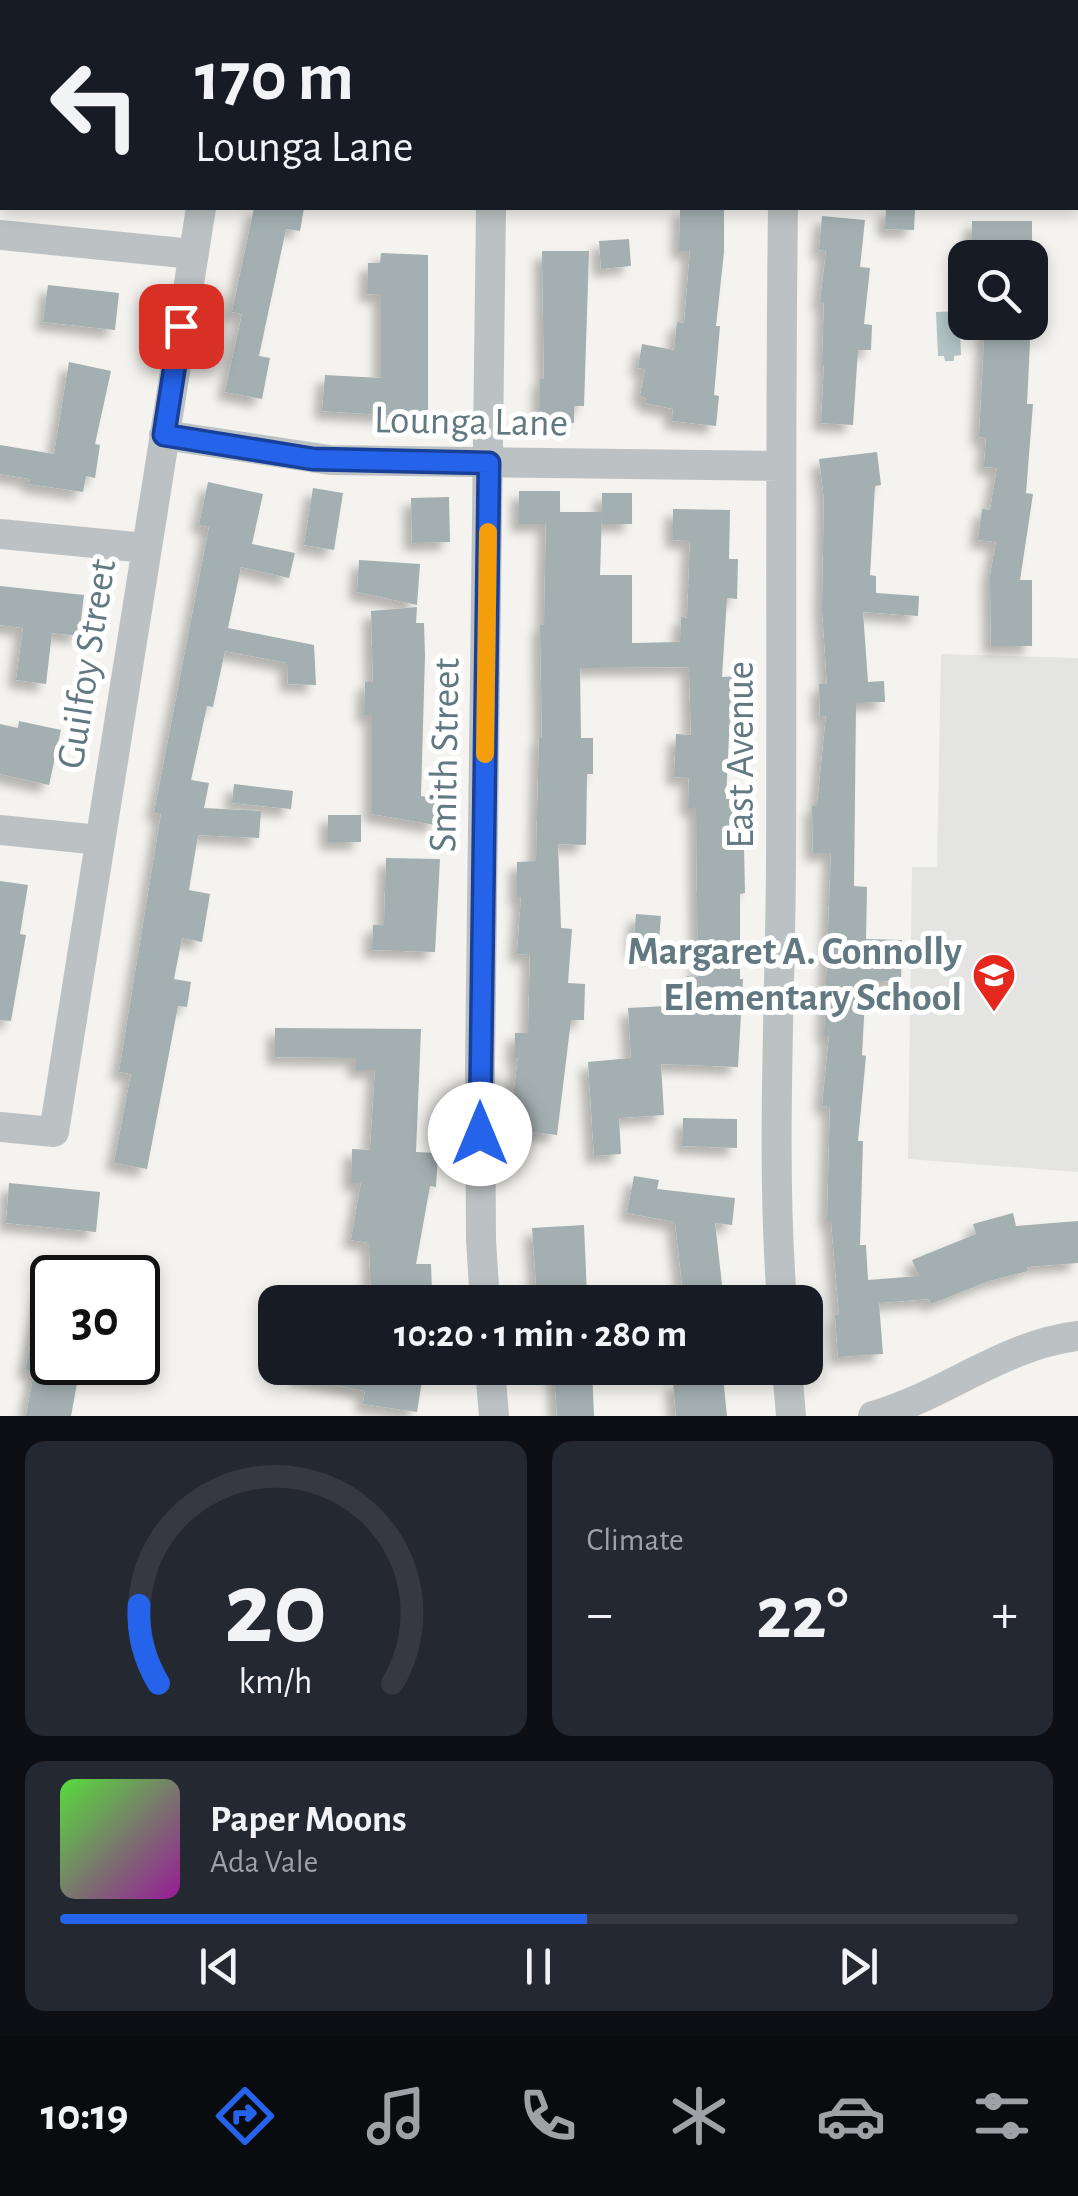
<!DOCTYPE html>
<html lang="en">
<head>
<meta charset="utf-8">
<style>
  body { margin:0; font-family:"Alegreya Sans",sans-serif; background:#242831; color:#f1f3f6; height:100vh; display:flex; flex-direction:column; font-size:38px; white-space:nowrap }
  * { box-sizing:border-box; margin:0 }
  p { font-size:32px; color:#9ea1a6 }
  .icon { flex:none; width:55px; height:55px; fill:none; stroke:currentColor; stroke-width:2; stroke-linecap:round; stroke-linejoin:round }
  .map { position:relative; height:1416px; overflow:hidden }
  .drawer { display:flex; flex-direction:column; gap:25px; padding:25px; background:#0d0f14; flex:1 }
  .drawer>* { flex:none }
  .hud { position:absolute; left:0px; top:0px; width:1080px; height:210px; box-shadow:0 5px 15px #0003; background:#171b24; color:#f1f3f6; overflow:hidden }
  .controls { position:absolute; left:948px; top:240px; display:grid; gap:20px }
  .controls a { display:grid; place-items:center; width:100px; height:100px; border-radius:20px; background:#171b24; box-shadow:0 5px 15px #0003; font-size:50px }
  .speed { position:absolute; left:30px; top:1255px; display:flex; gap:20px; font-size:50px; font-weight:700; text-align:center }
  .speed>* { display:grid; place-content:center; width:130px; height:130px; border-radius:50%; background:#171b24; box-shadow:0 5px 15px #0003; line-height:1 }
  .speed .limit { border:5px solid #111; border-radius:15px; background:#fff; color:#111 }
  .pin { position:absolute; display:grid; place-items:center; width:85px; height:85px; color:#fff; margin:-42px; border-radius:20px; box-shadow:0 5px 15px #0006 }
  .me { position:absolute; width:110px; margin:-55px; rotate:0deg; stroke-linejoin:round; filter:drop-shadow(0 0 8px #0008) }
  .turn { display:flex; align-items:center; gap:35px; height:210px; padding:0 30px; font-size:45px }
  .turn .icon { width:130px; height:130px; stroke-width:2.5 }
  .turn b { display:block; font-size:70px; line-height:85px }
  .big { font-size:75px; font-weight:600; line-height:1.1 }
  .drawer .tile { flex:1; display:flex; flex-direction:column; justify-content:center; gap:15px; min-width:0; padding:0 35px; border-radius:20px; background:#242831 }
  .drawer .dial { align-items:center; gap:0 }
  .dial svg { height:260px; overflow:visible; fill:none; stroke:#363941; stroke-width:7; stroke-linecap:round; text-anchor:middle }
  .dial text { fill:#f1f3f6; stroke:none }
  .song { display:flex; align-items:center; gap:30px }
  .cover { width:120px; height:120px; border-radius:15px; background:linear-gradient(135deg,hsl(110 70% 55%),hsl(300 70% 35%)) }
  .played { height:10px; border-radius:5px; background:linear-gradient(90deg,#2563eb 55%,#363941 55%) }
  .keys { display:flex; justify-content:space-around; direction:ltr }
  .heat { display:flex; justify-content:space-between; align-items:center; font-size:55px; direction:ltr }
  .drawer .tiles { flex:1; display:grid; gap:25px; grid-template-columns:1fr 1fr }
  .tile:last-child { grid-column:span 2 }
  .trip { position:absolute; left:258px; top:1285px; width:565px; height:100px; border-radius:20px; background:#171b24; box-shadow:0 5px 15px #0003; font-weight:600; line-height:100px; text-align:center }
  .tab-bar { display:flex; height:160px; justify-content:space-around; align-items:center; background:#090b0e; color:#9ea1a6 }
  .tab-bar .icon { width:70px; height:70px }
  .tab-bar .active { color:#2563eb }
  .tab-bar b { font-size:45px; color:#f1f3f6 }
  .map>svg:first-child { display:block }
</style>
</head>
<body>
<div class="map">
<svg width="1078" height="1416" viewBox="0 0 1078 1416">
  <defs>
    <filter id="shadow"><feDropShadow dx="-8" dy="8" stdDeviation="5" flood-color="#0004"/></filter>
  </defs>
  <rect width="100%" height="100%" fill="#f4f3ef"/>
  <path fill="#e4e5e3" d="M941 654 1078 658V1172L908 1159 912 867H937Z"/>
  <path fill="#b3c3c5" d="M959 311 961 355 954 356V361H945L944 356H938L936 312Z"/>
  <path fill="#a3afb1" filter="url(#shadow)" d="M254 208H304L300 231 286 229 259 356 270 358 262 399 225 392 242 314 232 312Z
    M680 208H724V252L716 326H720L714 395 719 396 716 426 672 421 673 409 645 403 646 398 640 396 645 369 638 368 642 344 674 350 677 322 684 323 690 251H679Z
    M886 208H915L914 230 885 229Z
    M822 216 865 220 860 267 870 268 864 324 872 325 871 350H858L853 425 821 423 824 365H822L824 303 820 302 826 251 819 250Z
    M972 221H1032V258H993V250H972Z
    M629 239 631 266 601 269 599 241Z
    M542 251H589L584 406H574V423H540V379H544Z
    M381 253 428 255V418L322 411 325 375 381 378V295L367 294 368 263H380Z
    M48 285 119 293 115 330 43 322Z
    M985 322H1031L1027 404H1033L1026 493 1033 494 1020 580H1032V646H991L990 576 996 542 978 540 982 509 990 510 997 468 984 467 986 438 979 437Z
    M69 362 111 371 95 444 100 445 95 478 86 476 83 492 29 484 30 479 0 474V445L54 454Z
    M877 452 881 485 875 486 870 575 876 576V593L919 596 918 616 863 612 868 682 884 681 885 702 856 703 854 886 867 887 866 939 902 940 901 982 866 980 862 1055 866 1056 858 1141H863L860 1245H866L868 1280 919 1276 912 1260 976 1234 973 1224 1013 1213 1016 1226 1078 1221V1263L1027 1267 1028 1271 989 1281 931 1304 929 1299 879 1303 883 1354 838 1357 835 1315 839 1314 831 1221H827L830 1107 822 1106 829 1036H824L831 853H813L812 806H817L826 716 820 717 819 684H827L822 608 824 499 819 459Z
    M208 482 263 494 252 544 295 553 289 578 241 567 228 628 314 645 316 685 288 684 287 663 225 651 213 707 207 706 191 780 209 783 204 808 261 811 259 838 198 835 189 890 210 894 202 942 182 938 174 979 191 982 187 1007 178 1006 147 1169 114 1163 131 1074 119 1072 161 814 154 813 209 527 199 525Z
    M313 488 343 493 334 550 304 545Z
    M519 491H560V512H602L600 575H632V643L680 642 681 617 687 618 690 541 673 540V509L730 510 729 559H738L737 599 727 598 722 677 741 676 742 715H730L726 799H743L745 893 740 894V979H743L738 1067 661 1064 664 1115 619 1118 621 1154 594 1156 588 1062 631 1058 628 1008 686 1005 687 976 698 977 696 808H688L689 778 674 777 676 734 691 735 689 667 580 668 581 738H593V774H587L586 845 558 844 561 928 572 929 568 983 585 984 584 1020H571L557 1135 509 1129 518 1058H514L515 1033H528L530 955 517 954 521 897H517V862L536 861 539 738H542L540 625H544L546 524H519Z
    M602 493H632V524H602Z
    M449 497 450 542 412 543 411 498Z
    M359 560 420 564 417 605 357 592Z
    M0 586 84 595 79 636 52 633 46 684 16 680 23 628 0 625Z
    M417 607 416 623H424L425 656 421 796 440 799 435 825 372 814V715H364L365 682H373L371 611Z
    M19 721 61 730 49 785 0 774V724L18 728Z
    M234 784 293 791 291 809 232 803Z
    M328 815H361V842H328Z
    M386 858 440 859 435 952 372 950 373 925H384Z
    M0 881 28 885 20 934 26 935 11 1021 0 1020Z
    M636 914 661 916 658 952 633 950Z
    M275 1028 421 1029 416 1152 438 1153 436 1187 430 1186 416 1264H431L432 1292 371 1294 369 1243 351 1240 361 1183H351L352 1149 370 1150 375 1070H356V1058L275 1057Z
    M683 1118 737 1119V1148L682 1146Z
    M634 1176 659 1180 657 1189 735 1198 732 1225 715 1223 722 1284 720 1302H684L675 1222 627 1213Z
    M9 1183 100 1192 96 1232 6 1223Z
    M584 1225 587 1295 537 1296 532 1228Z
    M43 1286 52 1287V1362H81L71 1416H26L34 1372 25 1370Z
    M298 1368H424L417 1412 363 1404 365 1391 297 1377Z
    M554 1368H592L594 1416H557Z
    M723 1377 727 1416H676L673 1382Z"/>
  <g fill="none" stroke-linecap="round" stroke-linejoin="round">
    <path stroke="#bcc2c4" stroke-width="30" d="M237 2V0
      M494 2V0
      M785 2V0
      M0 235 193 254
      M164 435 330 460 779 466
      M0 534 146 548
      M0 830 100 840
      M0 1127 54 1132 201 208
      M485 1302 481 1240 480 1064 491 208
      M782 1302C771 1157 780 1011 781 865 782 646 780 427 783 208
      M490 1368 494 1416
      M787 1368 791 1416
      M873 1416C944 1396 1003 1345 1078 1336"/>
  </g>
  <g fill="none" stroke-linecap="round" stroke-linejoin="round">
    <defs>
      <path id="route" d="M181 326 164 435 313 459 489 463 480 1134"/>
    </defs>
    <use href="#route" stroke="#184099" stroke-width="25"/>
    <use href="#route" stroke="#2563eb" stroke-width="18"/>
    <path stroke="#f59e0b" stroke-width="18" d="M485 754 488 532"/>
  </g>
  <defs>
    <symbol id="school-pin" viewBox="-11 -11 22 30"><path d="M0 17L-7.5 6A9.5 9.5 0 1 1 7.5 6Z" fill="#e6271d" stroke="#fff"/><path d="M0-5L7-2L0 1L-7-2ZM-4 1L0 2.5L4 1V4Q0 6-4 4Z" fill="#fff"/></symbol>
  </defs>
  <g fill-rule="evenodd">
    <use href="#school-pin" x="969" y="950" width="50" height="68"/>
  </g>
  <g text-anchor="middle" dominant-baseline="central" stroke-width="10" stroke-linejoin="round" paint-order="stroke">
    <g font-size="40" fill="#627981" stroke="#fff">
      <text transform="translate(471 422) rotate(1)">Lounga Lane</text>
      <text transform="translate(87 664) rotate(-81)">Guilfoy Street</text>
      <text transform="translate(445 755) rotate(-89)">Smith Street</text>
      <text transform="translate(741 755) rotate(-90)">East Avenue</text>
    </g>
    <g font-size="40" font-weight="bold" fill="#627981" stroke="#fff" text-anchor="end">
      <text x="962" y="952">Margaret A. Connolly<tspan x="962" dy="46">Elementary School</tspan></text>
    </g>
  </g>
</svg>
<div class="controls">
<a><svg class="icon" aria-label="search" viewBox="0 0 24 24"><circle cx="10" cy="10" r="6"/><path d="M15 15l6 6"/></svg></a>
</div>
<div class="speed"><div class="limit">30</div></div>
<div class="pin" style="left:181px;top:326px;background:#d93025"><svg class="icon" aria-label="arrive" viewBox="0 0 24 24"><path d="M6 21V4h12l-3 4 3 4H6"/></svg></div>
<svg class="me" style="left:480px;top:1134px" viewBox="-20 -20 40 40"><circle r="19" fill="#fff"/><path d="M0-13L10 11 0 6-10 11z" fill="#2563eb"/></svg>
<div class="trip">10:20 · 1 min · 280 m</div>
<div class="hud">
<div class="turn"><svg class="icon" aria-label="left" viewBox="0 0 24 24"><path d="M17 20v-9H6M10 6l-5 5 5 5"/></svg><div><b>170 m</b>Lounga Lane</div></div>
</div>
</div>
<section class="drawer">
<div class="tiles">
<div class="tile dial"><svg viewBox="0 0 100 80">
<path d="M14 69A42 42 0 1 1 86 69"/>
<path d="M14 69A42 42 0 0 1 8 45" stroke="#2563eb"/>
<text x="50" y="56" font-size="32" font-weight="700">20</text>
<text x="50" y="72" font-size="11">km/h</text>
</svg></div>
<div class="tile"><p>Climate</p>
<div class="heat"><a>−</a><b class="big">22°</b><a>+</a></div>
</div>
<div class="tile">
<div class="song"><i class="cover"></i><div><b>Paper Moons</b><p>Ada Vale</p></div></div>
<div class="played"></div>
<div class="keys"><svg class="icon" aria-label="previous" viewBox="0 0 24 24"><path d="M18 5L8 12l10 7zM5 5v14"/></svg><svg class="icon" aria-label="pause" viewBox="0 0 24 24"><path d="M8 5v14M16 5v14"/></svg><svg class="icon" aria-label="next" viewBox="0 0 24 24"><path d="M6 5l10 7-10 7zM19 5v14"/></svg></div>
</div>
</div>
</section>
<nav class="tab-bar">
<b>10:19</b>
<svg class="icon active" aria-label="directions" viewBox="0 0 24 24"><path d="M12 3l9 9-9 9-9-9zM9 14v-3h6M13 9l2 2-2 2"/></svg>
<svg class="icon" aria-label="music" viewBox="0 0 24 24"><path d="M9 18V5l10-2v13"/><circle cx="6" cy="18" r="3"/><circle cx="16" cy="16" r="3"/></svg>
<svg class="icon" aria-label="phone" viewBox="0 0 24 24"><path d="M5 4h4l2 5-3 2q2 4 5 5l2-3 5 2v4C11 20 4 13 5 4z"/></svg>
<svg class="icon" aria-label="climate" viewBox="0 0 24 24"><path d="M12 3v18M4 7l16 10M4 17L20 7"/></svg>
<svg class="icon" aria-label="car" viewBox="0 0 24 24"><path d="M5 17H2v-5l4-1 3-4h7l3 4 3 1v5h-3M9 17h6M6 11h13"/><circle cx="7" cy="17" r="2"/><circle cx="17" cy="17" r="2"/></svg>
<svg class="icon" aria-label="filters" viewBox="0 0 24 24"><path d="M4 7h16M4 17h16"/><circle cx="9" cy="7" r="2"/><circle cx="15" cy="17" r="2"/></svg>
</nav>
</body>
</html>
